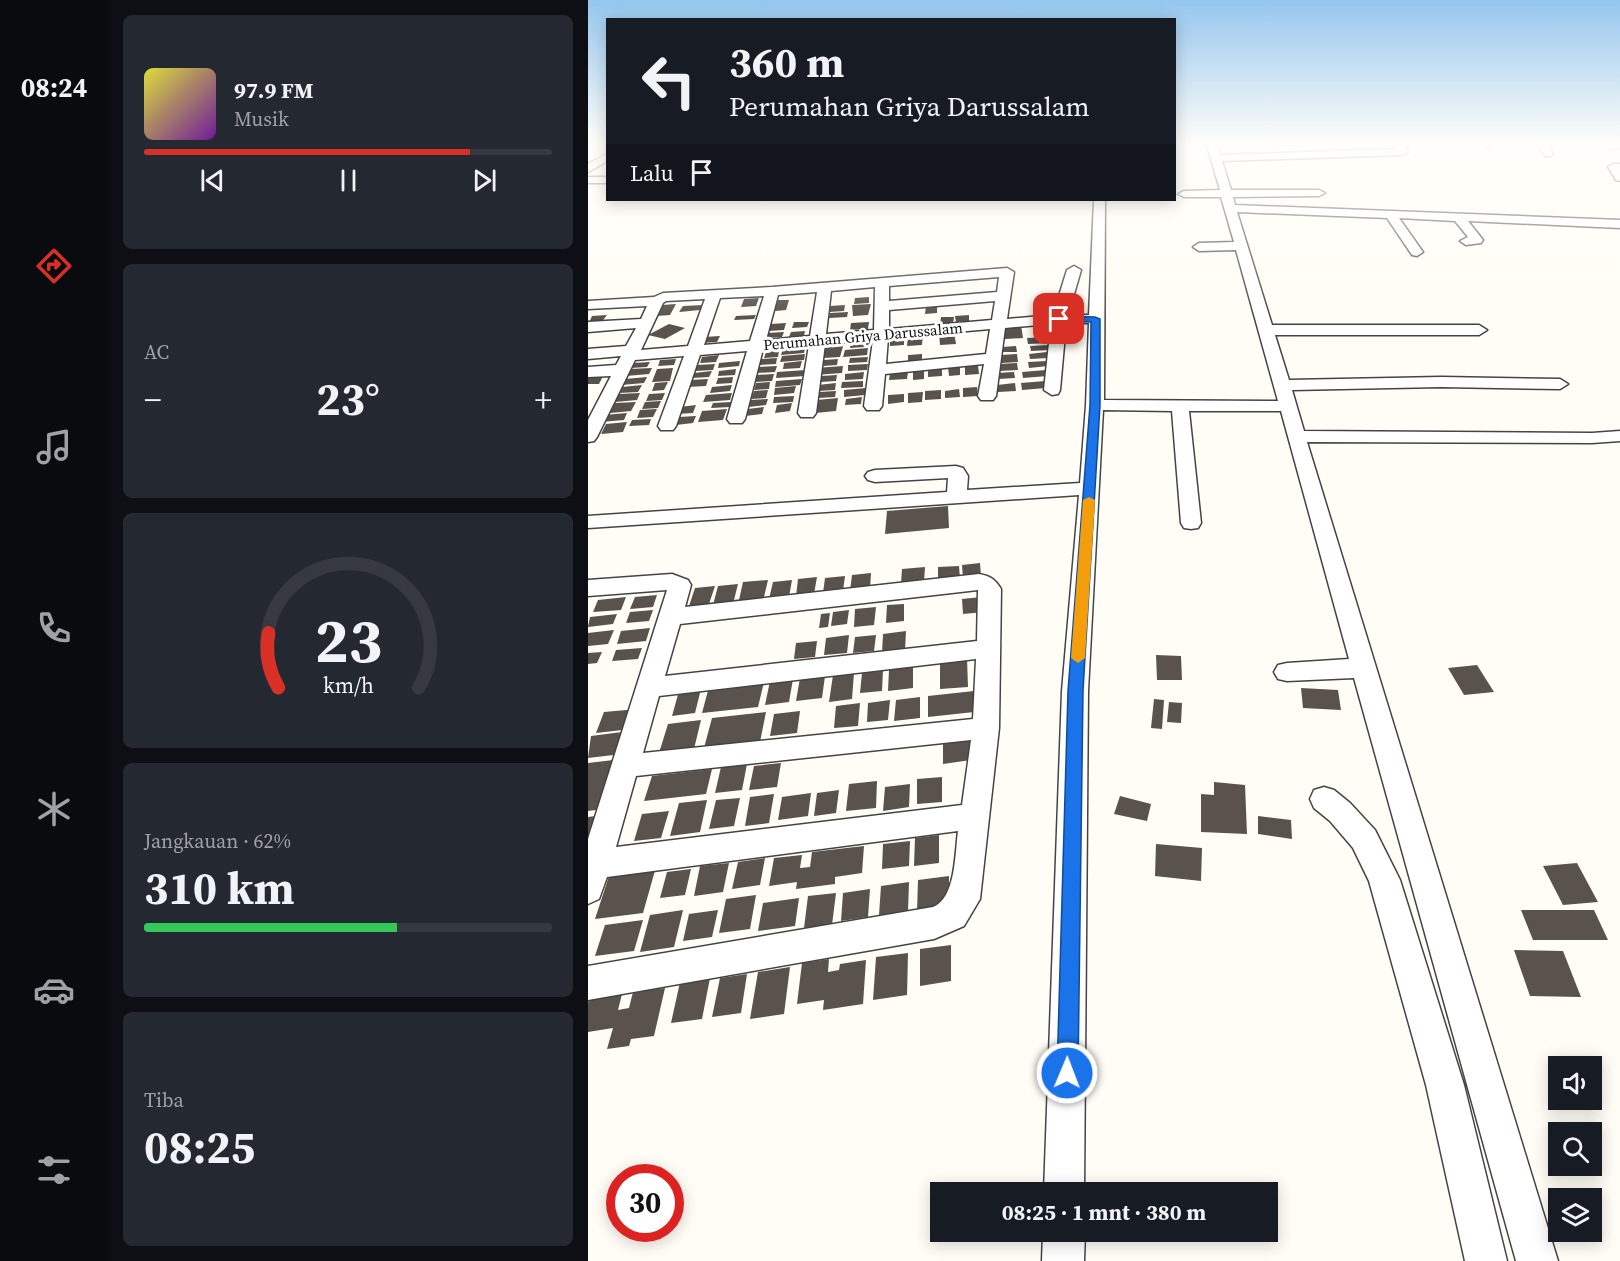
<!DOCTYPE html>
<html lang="id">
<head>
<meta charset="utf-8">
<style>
  body { margin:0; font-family:"Source Serif 4",serif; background:#242831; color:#f1f3f6; height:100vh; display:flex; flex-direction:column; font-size:22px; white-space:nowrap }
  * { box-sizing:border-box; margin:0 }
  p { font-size:20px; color:#9ea1a6 }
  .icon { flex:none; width:33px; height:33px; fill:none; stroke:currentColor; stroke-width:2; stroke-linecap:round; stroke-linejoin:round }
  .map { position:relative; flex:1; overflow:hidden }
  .side { display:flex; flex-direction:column; gap:15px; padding:15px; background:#0d0f14; width:480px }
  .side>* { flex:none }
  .top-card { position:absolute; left:18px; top:18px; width:570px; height:183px; border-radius:0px; box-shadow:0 3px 15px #0003; background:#171b24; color:#f1f3f6; overflow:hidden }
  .fabs { position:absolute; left:960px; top:1056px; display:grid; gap:12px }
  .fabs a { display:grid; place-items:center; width:54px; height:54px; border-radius:0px; background:#171b24; box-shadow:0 3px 15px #0003; font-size:30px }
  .speed { position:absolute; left:18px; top:1164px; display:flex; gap:12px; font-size:30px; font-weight:700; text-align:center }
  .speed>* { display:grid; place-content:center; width:78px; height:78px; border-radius:50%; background:#171b24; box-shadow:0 3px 15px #0003; line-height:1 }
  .speed .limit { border:9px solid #d22; background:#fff; color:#111 }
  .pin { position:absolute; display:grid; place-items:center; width:51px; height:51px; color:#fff; margin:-26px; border-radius:12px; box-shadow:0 3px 9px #0006 }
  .me { position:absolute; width:66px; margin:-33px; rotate:1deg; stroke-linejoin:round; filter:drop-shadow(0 0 4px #0008) }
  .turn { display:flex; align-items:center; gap:21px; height:126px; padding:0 24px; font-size:27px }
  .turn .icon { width:78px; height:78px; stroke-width:2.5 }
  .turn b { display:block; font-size:42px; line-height:51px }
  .then { display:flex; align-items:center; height:57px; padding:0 24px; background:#0003; gap:12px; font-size:22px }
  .big { font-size:45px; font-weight:700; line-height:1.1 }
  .side .tile { flex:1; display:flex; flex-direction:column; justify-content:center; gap:9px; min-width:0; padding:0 21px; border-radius:9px; background:#242831 }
  .side .dial { align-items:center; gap:0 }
  .dial svg { height:156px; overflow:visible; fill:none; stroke:#363941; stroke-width:7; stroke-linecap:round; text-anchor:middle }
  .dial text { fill:#f1f3f6; stroke:none }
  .song { display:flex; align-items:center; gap:18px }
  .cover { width:72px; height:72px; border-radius:9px; background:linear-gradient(135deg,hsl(60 70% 55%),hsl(280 70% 35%)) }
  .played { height:6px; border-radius:3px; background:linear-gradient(90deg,#d93025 80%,#363941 80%) }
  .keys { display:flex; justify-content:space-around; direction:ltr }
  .heat { display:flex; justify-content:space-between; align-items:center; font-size:33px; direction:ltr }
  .charge { height:9px; border-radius:4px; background:linear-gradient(90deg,#34c759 62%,#363941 0) }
  .trip { position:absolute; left:342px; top:1182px; width:348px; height:60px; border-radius:0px; background:#171b24; box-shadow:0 3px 15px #0003; font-weight:700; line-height:60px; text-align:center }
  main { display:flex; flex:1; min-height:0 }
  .tabs { display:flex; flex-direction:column; width:108px; justify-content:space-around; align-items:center; background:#090b0e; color:#9ea1a6 }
  .tabs .icon { width:42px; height:42px }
  .tabs .on { color:#d93025 }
  .tabs b { font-size:27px; color:#f1f3f6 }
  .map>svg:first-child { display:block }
</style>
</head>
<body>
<main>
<nav class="tabs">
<b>08:24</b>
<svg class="icon on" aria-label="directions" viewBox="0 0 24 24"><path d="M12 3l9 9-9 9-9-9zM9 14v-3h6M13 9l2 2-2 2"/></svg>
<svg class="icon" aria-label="music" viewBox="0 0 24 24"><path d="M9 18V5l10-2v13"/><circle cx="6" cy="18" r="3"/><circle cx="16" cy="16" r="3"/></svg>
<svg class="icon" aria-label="phone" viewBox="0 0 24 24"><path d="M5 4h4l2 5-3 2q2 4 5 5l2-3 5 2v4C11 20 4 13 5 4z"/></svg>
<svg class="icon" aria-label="climate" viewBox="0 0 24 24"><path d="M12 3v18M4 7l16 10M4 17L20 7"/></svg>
<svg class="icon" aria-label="car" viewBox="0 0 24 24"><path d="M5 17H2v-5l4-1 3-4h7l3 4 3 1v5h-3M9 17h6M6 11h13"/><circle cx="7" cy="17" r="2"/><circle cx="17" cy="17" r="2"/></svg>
<svg class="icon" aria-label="filters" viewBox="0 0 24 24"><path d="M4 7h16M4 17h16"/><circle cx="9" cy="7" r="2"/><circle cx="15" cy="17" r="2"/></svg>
</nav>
<section class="side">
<div class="tile">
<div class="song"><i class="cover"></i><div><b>97.9 FM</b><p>Musik</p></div></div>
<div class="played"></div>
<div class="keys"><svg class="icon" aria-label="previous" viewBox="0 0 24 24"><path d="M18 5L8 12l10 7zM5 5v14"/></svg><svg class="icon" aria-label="pause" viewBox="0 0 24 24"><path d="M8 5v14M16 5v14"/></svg><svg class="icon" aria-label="next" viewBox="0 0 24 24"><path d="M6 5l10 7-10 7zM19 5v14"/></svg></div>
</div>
<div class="tile"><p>AC</p>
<div class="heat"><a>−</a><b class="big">23°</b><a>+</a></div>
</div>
<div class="tile dial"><svg viewBox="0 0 100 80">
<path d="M14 69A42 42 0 1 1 86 69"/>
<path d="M14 69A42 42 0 0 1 9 41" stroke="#d93025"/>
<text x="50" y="56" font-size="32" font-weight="700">23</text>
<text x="50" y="72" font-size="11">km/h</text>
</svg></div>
<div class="tile"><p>Jangkauan · 62%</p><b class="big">310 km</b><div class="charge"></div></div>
<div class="tile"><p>Tiba</p><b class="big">08:25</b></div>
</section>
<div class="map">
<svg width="1032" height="1261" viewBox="0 0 1032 1261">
  <rect width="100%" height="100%" fill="#fffdf5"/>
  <path fill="#5a524d" d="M281 297V303L266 304 267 298Z
    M171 298 168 306 153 307 156 299Z
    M189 300H201L198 310 187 311Z
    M88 304 82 315 68 316 74 305Z
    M283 304 280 315 265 316 264 305Z
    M115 305 112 310 91 312 95 306Z
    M257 305 256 311 241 312 242 306Z
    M349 305V313L337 314 338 306Z
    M260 312 259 317 241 318 242 313Z
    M19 315 12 324 0 325 4 316Z
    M168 315 166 319 146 320 148 316Z
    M381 315V321L368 322 367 316Z
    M353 317H366L365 324H352Z
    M206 322H221L219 327 204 328Z
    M281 322 280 329 262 330 263 323Z
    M198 323 196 330 181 331 183 324Z
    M81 324 97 328 77 339 60 335Z
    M433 325 435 338 417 339 415 327Z
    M217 331 216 336 201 337 203 332Z
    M196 332 194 337 177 338 179 333Z
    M366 332 368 344 352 345 351 333Z
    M335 334 334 345 319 346 320 335Z
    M132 336 129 342 113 343 116 337Z
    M316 337V345L302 346V338Z
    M462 337 463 343 440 344 439 338Z
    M277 341 276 347 262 348 263 342Z
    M256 343 252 357 235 358 237 345Z
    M218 344 216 353 193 355 196 345Z
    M461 345 462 350 443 351 442 346Z
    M428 346 429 352H414V347Z
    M280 348 279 355 255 357 257 350Z
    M191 351 190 357 176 358 178 352Z
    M459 352 460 358 442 359 441 354Z
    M217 354 216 360 192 362 194 356Z
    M334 354V361L320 362V355Z
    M429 354 430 362 414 363 413 355Z
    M131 355 128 362 112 363 114 357Z
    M280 357 279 362 261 363 262 358Z
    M189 358 188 364 171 365 173 359Z
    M88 359 86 365 70 366 72 360Z
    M250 359 249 365 235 366 236 360Z
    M152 361 151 366 130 368 131 363Z
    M214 361 212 368 195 369 196 363Z
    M459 361 460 366 441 368 440 362Z
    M62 362 59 367 42 368 45 363Z
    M429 363 430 370 411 371V364Z
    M127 364 125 370 107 371 109 365Z
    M280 364 279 370 260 371V365Z
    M390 365 391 374 377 375V366Z
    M189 366 187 372 168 373 169 367Z
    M255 366 254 373 227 375 228 368Z
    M372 366V375L361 376 360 367Z
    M354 367V376L340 377V368Z
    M64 368 61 374 38 376 41 369Z
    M85 368 82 381 64 382 69 369Z
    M148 369 147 375 130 376 131 371Z
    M218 370 217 376 188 378 189 372Z
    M336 370V379L325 380V371Z
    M458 370 460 376 435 378 434 372Z
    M124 371 121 377 104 378 106 373Z
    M276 372 275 379 257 380V374Z
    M320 372 319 379 301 380 302 373Z
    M426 372 427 378 410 379 409 373Z
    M16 374 11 384H0V376Z
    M186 374 184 381 165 382 167 375Z
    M249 375 248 381 232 382 233 376Z
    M59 377 56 383 33 385 37 379Z
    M145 377 144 383 128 384 130 378Z
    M120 379 118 386 99 387 102 380Z
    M214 379 212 385 187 387 188 381Z
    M275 381V387L253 388 254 382Z
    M457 381 458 388 434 390 433 383Z
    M80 382 76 390 64 391 67 383Z
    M182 382 181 389 166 390 168 383Z
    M248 383 247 390 229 391 230 385Z
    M427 383 428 391 410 392 409 385Z
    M54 385 50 392 30 393 34 387Z
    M144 385 142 391 122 393 124 387Z
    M208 386 206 393 186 395 187 388Z
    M389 387 390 396 375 397V388Z
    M278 388 277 395 256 397V390Z
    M371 389 372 397 357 398V391Z
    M180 390 178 398 163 399 166 391Z
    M353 390V399L337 400V391Z
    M248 391 247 397 230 398 231 392Z
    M335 392 334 402 320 403V393Z
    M52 393 49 400 27 402 31 394Z
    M77 393 74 400 58 401 61 394Z
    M144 393 142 400 115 402 118 395Z
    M316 394V402L300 404V395Z
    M206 396 205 402 185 403 186 397Z
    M274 397 273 404 257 405 258 399Z
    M250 398 248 411 227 413 229 400Z
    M180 399 178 405 160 407 162 400Z
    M73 401 70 408 54 409 57 402Z
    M48 402 43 411 22 413 27 403Z
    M143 402 142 407 123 408 125 403Z
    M204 403 202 411 187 413 189 405Z
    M108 405 105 413 89 414 92 407Z
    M176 407 174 414 157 416 160 409Z
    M69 409 65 417 49 418 52 410Z
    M139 409 135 420 110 422 114 411Z
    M39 413 36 420 12 422 16 415Z
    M108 416 105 423 88 425 91 417Z
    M63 419 61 425 41 426 44 420Z
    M39 422 35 432 13 434 18 424Z
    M360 506 361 528 297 534 299 511Z
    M392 563 393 577 375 579 374 565Z
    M371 566 372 579 350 581V567Z
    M337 567 336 582 313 584 314 569Z
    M283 573 282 589 262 591 264 575Z
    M257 576 255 591 235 593 237 578Z
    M229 577 226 594 208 596 210 579Z
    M180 580 176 597 151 600 155 582Z
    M204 580 201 597 181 599 185 582Z
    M150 584 145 604 125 605 130 586Z
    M127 586 121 604 101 606 107 588Z
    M69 595 65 607 42 609 47 597Z
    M38 597 33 610 5 612 10 600Z
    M394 597 396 612 375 614 374 599Z
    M316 604V621L298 623 299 605Z
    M288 607 286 625 266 627 267 609Z
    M65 610 61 621 38 623 42 612Z
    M261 610 259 624 243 626 245 612Z
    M242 613 240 627 231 628 233 614Z
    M29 614 25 624 0 627 2 617Z
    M62 628 58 641 29 644 33 631Z
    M26 630 20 644 0 646V633Z
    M318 631 317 651 294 653 295 634Z
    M261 635 259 653 236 655 238 638Z
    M288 635 286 651 265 653 267 637Z
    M229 641 227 657 206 659 208 643Z
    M54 648 50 659 24 661 28 650Z
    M14 652 9 663 0 664V653Z
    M568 655 593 656 594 680H569Z
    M379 658 380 687 352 689V661Z
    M889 665 906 692 876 695 860 668Z
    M325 667V688L300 691 301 670Z
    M295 670 294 691 272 693 274 673Z
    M266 673 264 699 241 702 245 675Z
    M237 676 234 698 208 701 212 678Z
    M205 679 201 702 177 705 182 681Z
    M176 682 170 707 114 713 121 687Z
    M713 688 750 690 753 710 715 708Z
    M113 689 107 713 84 716 91 691Z
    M386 691V712L340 717V696Z
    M332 697V718L306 721 308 700Z
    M566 699 576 700 574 729 563 728Z
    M302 700 300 720 279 722 280 703Z
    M581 702 594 703 593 723 579 722Z
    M272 703 270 726 246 728 248 706Z
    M50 709 43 729 8 733 16 712Z
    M212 711 209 733 182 736 186 714Z
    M178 712 172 742 116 748 124 718Z
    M113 720 106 749 71 753 80 724Z
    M42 731 34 754 0 758 3 736Z
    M383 739V760L355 764V742Z
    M34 759 16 809 0 811V763Z
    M193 763 189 787 161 790 166 766Z
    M159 764 154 790 127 793 133 767Z
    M124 769 118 794 56 801 64 776Z
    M354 777V802L329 804V779Z
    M289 781 288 808 258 811 261 784Z
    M626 782 657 785 659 834 613 832V794L626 795Z
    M322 784 321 807 295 811 297 787Z
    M251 790 248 813 226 816 229 793Z
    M223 793 220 816 190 820 194 797Z
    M186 794 181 823 157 826 162 797Z
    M532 796 563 804 559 821 526 814Z
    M152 798 146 826 121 829 128 800Z
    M119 800 112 832 82 836 91 803Z
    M81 811 73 838 46 841 54 814Z
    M15 815 0 858V817Z
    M670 816 703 820 704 839 670 834Z
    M351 835V863L326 866 327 838Z
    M322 841 321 866 294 869 295 844Z
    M568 844 614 848 613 881 567 876Z
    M276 846 274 873 247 877V884L208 889 209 882 181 886 186 858 214 855 212 868 222 867 224 852Z
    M177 858 172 885 144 889 150 862Z
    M141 863 135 892 106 896 112 866Z
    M989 863 1010 902 975 905 955 866Z
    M68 867 55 913 7 919 22 873Z
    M103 869 97 895 72 898 79 872Z
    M361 876V908L329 912 330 880Z
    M321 882 320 912 291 915 293 886Z
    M282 889 280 917 253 921 255 893Z
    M248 893 244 925 216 928 220 896Z
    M168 895 162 929 131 933 138 899Z
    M211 898 207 926 170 931 175 903Z
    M95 910 86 947 52 952 62 915Z
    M130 910 124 937 95 941 101 914Z
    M933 910H1006L1020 940H945Z
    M55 920 46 951 7 956 17 925Z
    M363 945V981L332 986V949Z
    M926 950 975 951 993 997 942 996Z
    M320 953 319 995 285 1000 288 957Z
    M241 959 240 972 251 970 252 964 278 960 275 1004 235 1010 236 1000 209 1004 214 963Z
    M202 967 196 1014 162 1019 170 972Z
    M159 974 153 1013 124 1017 132 978Z
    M122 978 114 1019 83 1023 92 982Z
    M77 988 66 1036 43 1039 41 1046 19 1049 25 1028 0 1032V1003L3 994 35 990 30 1010 41 1008 45 992Z"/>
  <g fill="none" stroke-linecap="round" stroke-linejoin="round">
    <defs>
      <path id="minor" d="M618 142H628L632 155 808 149 805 142H814L820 152 815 155 634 161 643 190H731L737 193 731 196 645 197 647 205 1032 220V228L880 221 895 240 893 243 878 245 872 241 880 237 867 221 811 218 835 252 829 256 824 255 799 218 649 212 684 325H891L899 330 891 335H687L701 380 853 377 972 379 980 384 972 389 853 387 704 390 716 431 1004 433 1032 431V441L1004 443 719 442 970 1261H928L766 678 699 681 690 679 686 672 690 665 699 663 761 659 693 411H601L613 523 610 528 603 529 596 528 593 523 584 411 515 410 500 691 496 1192H456L474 691 491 495 0 528V516L359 492 360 478 287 482 280 480 277 476 280 472 287 470 368 466 375 468 380 476 379 490 492 483 498 405 501 323H478L472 390 470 394 464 395 456 390 463 324 417 328 408 396 405 400H393L390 396 396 364 297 374 294 406 291 410H279L276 406 285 340 237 344 228 413 225 417H213L210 413 221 345 175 349 157 419 154 423H142L139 419 159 351 112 355 88 426 85 430H73L70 426 96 356 47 360 9 437 6 441 0 442V420L23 376 0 377V367L28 365 33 356 0 359V349L38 346 48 328 0 332V322L53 319 59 306 0 309V301L66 297 75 293 184 287 419 268 426 272 419 319 465 315 479 270 486 266 493 270 480 315H501L506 200H517L516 400 690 401 648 250 611 251 605 247 611 243 646 242 633 197H596L590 194 596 191 632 190ZM411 277 409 292 301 301V286ZM287 287 286 330 238 334 243 291ZM229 292 222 336 178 340 190 295ZM176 296 162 341 116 345 132 298ZM117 299 100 346 53 350 75 303 78 301ZM407 301 404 320 301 329V310ZM402 329 398 354 298 364 300 338Z
        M893 142H903L904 145 899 148Z
        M949 142H959L965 154 963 156H957Z
        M1019 142H1029L1031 148 1023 150Z
        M20 153V161L0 172V164Z
        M1025 164H1032V181L1028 180 1020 167Z
        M0 177H20V183H0Z
        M84 574 100 580 103 585 97 607 391 574C402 576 407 579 413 589L411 728 392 899 376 926 346 939 0 1000V966L345 907C368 898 367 853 370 831L19 877 11 899 0 904V839L79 590 0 596V580ZM390 590 389 641 77 676 92 624ZM388 659 385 719 55 753 71 696ZM383 740 374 805 28 847 48 776Z
        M736 787 746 790 762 803 787 830 812 880 876 1085 919 1261H877L838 1085 781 881 765 848 742 821 726 808 722 799 726 790Z
        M455 1232H497L496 1261H454Z"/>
    </defs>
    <use href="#minor" stroke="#444" stroke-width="3"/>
    <use href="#minor" fill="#fff" fill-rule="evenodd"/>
  </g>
  <linearGradient id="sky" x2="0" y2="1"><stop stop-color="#95c6ee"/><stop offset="0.45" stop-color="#fffefa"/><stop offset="1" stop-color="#fffefa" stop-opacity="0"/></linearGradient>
  <rect width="1032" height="319" fill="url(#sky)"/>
  <path fill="#1a73e8" stroke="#114b97" stroke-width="1.5" d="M471 316 507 317 512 319V405L495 691 490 1073 487 1081 479 1084 472 1081 469 1073 480 691 502 405 503 322 468 321 467 319Z"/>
  <path fill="#f59e0b" d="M501 497 507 500 497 658 490 663 483 658 495 500Z"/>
  <g text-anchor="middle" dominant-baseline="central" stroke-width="6" stroke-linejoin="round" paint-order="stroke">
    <g font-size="15" fill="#111" stroke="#fff">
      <text transform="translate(275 336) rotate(-5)">Perumahan Griya Darussalam</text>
    </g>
  </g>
</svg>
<div class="fabs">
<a><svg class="icon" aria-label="sound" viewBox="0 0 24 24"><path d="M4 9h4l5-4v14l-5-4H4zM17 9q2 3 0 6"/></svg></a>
<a><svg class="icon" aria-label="search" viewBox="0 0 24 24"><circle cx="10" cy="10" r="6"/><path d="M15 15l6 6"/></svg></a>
<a><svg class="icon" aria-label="layers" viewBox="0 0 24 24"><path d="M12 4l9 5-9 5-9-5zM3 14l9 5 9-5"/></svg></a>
</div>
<div class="speed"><div class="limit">30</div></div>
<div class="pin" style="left:471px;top:319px;background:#d93025"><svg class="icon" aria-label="arrive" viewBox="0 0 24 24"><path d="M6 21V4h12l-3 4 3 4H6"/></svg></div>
<svg class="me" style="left:479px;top:1073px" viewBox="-20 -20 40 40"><circle r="17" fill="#1a73e8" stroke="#fff" stroke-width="3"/><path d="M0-11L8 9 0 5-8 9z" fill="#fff"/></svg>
<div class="trip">08:25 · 1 mnt · 380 m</div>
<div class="top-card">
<div class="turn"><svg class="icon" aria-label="left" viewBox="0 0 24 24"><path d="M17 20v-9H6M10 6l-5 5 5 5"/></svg><div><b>360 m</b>Perumahan Griya Darussalam</div></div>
<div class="then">Lalu<svg class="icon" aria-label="arrive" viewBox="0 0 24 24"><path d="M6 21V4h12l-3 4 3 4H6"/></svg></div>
</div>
</div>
</main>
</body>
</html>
